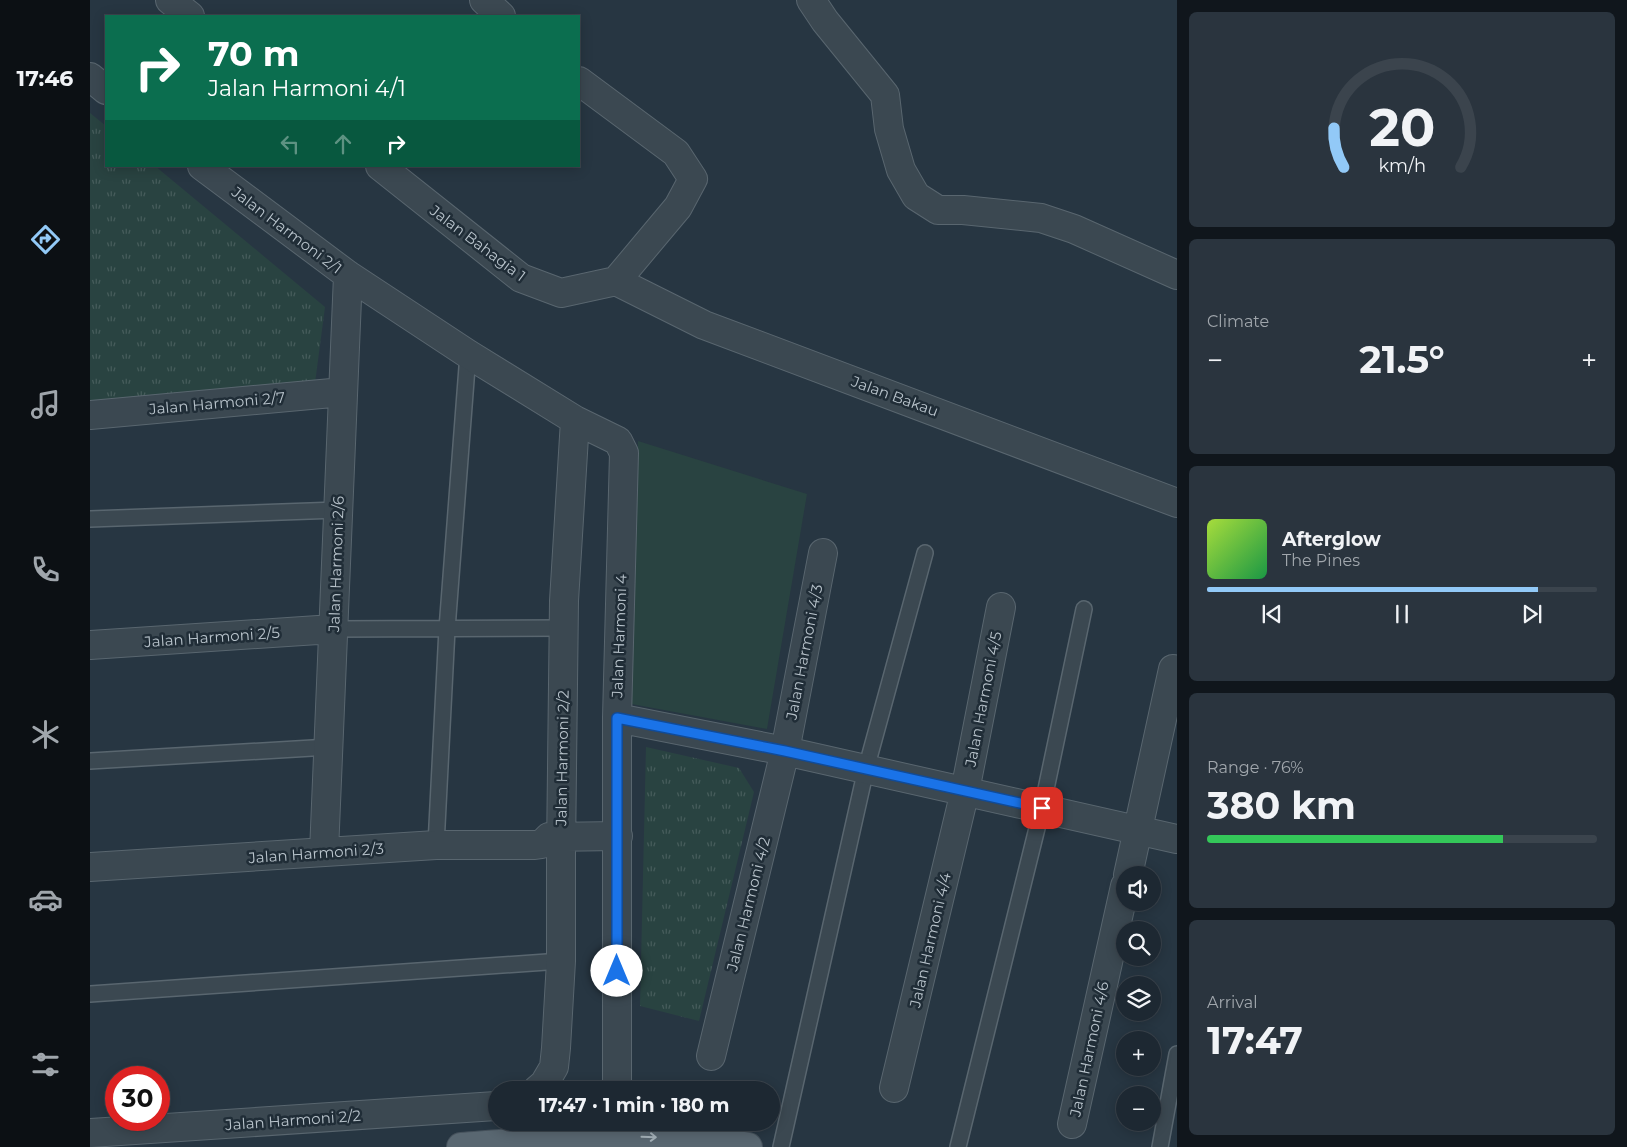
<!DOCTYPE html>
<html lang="en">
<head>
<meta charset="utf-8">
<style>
  body { margin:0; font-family:Montserrat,sans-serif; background:#2a343e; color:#f1f3f6; height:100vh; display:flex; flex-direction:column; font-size:19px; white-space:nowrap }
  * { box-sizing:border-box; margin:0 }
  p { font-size:16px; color:#a0a6ac }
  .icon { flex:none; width:28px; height:28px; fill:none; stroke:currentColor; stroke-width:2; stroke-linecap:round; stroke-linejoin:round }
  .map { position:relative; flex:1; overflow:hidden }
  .drawer { display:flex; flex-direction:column; gap:12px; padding:12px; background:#10161c; width:450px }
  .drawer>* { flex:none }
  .top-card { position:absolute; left:15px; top:15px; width:475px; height:152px; border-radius:0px; box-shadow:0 2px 12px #0003,0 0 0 1px #3b444d; background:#0b6e4f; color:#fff; overflow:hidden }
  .controls { position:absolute; left:1026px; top:866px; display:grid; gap:10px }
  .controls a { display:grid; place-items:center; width:45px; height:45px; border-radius:50%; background:#1d2832; box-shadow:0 2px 12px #0003,0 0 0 1px #3b444d; font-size:25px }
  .speed { position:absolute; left:15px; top:1066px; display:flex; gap:10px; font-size:25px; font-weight:700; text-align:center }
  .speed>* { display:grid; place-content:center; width:65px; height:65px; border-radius:50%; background:#1d2832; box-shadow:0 2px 12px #0003,0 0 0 1px #3b444d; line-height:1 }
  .speed .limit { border:8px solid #d22; background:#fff; color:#111 }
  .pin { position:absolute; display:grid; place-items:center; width:42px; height:42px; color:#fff; margin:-21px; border-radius:10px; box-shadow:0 2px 8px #0006 }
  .me { position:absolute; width:55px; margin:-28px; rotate:0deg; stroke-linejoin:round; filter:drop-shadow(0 0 4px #0008) }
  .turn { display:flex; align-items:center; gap:18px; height:105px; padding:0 20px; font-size:22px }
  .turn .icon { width:65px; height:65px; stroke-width:2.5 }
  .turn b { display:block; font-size:35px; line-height:42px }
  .lanes { display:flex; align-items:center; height:48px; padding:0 20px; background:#0003; justify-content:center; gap:25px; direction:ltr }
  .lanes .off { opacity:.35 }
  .big { font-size:38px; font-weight:700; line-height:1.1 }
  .drawer .tile { flex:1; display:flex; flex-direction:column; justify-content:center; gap:8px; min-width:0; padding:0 18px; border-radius:8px; background:#2a343e }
  .drawer .dial { align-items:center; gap:0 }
  .dial svg { height:130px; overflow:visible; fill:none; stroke:#3b444d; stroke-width:7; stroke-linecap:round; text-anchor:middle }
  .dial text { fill:#f1f3f6; stroke:none }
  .song { display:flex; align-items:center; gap:15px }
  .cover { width:60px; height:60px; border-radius:8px; background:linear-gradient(135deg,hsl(80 70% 55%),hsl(140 70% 35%)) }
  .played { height:5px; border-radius:2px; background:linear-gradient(90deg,#92c9f7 85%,#3b444d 85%) }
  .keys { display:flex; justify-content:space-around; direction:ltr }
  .heat { display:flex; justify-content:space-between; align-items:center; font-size:28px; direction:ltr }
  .charge { height:8px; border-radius:4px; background:linear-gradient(90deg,#34c759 76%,#3b444d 0) }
  .trip { position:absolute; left:398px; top:1081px; width:292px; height:50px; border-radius:25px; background:#1d2832; box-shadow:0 2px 12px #0003,0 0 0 1px #3b444d; font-weight:700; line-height:50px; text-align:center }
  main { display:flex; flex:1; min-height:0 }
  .tab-bar { display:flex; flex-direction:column; width:90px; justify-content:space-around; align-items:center; background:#0c1014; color:#a0a6ac }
  .tab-bar .icon { width:35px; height:35px }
  .tab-bar .selected { color:#92c9f7 }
  .tab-bar b { font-size:22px; color:#f1f3f6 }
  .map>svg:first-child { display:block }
</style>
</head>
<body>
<main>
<nav class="tab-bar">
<b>17:46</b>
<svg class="icon selected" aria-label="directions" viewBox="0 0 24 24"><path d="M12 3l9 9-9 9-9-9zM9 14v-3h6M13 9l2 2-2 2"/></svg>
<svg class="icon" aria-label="music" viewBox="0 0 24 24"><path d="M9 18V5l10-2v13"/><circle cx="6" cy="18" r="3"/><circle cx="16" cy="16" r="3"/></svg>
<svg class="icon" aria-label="phone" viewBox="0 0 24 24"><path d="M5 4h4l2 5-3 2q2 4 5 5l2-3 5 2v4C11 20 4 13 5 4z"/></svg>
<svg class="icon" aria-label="climate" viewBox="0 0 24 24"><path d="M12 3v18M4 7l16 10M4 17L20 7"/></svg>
<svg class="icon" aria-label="car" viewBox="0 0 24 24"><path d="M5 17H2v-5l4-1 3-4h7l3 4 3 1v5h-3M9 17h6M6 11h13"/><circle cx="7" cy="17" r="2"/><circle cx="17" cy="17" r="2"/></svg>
<svg class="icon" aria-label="filters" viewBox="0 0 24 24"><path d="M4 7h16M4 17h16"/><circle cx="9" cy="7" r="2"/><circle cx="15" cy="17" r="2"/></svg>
</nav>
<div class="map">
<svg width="1087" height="1147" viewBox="0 0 1087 1147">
  <defs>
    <pattern id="grass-tufts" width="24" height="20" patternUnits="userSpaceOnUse" patternTransform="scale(1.25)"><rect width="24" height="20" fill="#294341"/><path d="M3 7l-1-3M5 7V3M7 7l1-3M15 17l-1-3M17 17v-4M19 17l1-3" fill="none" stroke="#465c5b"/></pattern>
  </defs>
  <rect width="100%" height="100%" fill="#273642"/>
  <path fill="url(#grass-tufts)" d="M0 113 16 126V166H65L235 307 225 383 0 403Z
    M556 747 649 768 664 792 609 1021 550 1006Z"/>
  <path fill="#294341" d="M548 441 717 494 677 729 536 703 544 577Z"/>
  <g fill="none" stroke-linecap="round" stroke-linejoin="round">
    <defs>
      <path id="service" d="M0 519 248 510
        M243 629 474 628
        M0 761 239 747
        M346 845 357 629 378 354
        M0 994 471 961
        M691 1147 776 769 835 553
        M868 1147 952 808 994 609
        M1070 1147 1087 1054"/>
      <path id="minor" d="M80 0 100 16
        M394 0 411 16
        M721 0 735 21 795 95 799 129 811 170 826 196 848 210H873L951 218 984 229 1087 275
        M0 77 16 90
        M489 81 586 153 603 179 588 207 526 281
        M112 166 258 275 378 354 485 420 528 441 534 453 527 718V1090
        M290 166 431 278 471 293 526 281
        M526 281 614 325 1087 503
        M0 415 253 392
        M0 645 243 629
        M527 718 695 751 1087 839
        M234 852 258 275
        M0 867 346 845H445L452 844 459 837 528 836
        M1038 875 1083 669
        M621 1056 695 751 733 553
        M804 1088 875 791 911 607
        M447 1090 454 1084 464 1067 466 1048 471 961V852L474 601 485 420
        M982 1124 1035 886
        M0 1133 406 1106"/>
      <path id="primary" d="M371 1147C466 1140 564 1126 658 1147"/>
    </defs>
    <use href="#service" stroke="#59666f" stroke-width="18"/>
    <use href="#minor" stroke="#59666f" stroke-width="30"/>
    <use href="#primary" stroke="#45515b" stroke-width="30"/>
    <use href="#service" stroke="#3b4851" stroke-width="15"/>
    <use href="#minor" stroke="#3b4851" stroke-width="28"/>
    <use href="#primary" stroke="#596771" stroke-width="28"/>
  </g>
  <defs><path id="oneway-shaft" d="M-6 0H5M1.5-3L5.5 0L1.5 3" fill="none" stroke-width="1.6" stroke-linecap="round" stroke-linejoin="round" transform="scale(1.25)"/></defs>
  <use stroke="#a5b1b9" href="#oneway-shaft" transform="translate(559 1137) rotate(2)"/>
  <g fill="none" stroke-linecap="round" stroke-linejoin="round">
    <defs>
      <path id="route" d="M527 971V718L695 751 952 808"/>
    </defs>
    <use href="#route" stroke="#114b97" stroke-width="12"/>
    <use href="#route" stroke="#1a73e8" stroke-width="9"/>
  </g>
  <g text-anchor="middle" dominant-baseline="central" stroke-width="5" stroke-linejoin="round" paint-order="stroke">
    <g font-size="15" fill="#b8c3cb" stroke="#202d37">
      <text transform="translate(197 230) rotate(37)">Jalan Harmoni 2/1</text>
      <text transform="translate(388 243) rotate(37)">Jalan Bahagia 1</text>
      <text transform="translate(805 396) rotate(20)">Jalan Bakau</text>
      <text transform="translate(127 403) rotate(-5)">Jalan Harmoni 2/7</text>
      <text transform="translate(246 564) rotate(-88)">Jalan Harmoni 2/6</text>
      <text transform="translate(529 636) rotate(-88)">Jalan Harmoni 4</text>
      <text transform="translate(122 637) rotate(-4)">Jalan Harmoni 2/5</text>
      <text transform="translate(714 652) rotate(-79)">Jalan Harmoni 4/3</text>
      <text transform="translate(893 699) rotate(-79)">Jalan Harmoni 4/5</text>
      <text transform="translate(472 758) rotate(-89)">Jalan Harmoni 2/2</text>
      <text transform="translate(226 853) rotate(-4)">Jalan Harmoni 2/3</text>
      <text transform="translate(658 904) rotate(-76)">Jalan Harmoni 4/2</text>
      <text transform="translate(840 940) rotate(-77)">Jalan Harmoni 4/4</text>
      <text transform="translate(999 1049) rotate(-78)">Jalan Harmoni 4/6</text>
      <text transform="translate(203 1120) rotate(-4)">Jalan Harmoni 2/2</text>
    </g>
  </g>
</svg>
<div class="controls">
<a><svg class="icon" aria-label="sound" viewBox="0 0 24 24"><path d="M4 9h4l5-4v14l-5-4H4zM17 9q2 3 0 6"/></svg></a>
<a><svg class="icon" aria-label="search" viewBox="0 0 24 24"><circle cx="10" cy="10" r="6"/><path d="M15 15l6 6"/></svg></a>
<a><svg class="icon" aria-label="layers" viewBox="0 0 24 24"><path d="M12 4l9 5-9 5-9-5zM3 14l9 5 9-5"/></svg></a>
<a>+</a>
<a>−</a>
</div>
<div class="speed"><div class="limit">30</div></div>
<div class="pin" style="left:952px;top:808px;background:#d93025"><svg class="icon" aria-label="arrive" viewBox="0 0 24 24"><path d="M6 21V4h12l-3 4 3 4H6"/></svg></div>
<svg class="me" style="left:527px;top:971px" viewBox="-20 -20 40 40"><circle r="19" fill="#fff"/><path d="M0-13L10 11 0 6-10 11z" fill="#1a73e8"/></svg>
<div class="trip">17:47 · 1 min · 180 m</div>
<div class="top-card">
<div class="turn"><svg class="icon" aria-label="right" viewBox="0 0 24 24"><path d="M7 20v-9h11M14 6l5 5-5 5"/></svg><div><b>70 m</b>Jalan Harmoni 4/1</div></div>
<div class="lanes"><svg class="icon off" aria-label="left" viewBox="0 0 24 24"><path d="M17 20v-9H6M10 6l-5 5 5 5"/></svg><svg class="icon off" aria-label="ahead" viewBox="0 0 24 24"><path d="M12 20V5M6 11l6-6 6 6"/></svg><svg class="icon" aria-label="right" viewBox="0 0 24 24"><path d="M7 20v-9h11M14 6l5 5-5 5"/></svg></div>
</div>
</div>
<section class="drawer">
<div class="tile dial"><svg viewBox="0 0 100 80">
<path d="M14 69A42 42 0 1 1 86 69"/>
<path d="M14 69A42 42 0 0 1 8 45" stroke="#92c9f7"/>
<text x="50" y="56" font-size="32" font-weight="700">20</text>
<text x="50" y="72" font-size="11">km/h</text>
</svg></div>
<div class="tile"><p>Climate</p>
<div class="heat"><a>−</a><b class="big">21.5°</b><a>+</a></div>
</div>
<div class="tile">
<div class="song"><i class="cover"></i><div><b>Afterglow</b><p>The Pines</p></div></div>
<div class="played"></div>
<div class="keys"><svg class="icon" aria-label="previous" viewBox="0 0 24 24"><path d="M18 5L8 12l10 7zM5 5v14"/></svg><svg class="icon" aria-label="pause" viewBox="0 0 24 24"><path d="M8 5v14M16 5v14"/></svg><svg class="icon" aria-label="next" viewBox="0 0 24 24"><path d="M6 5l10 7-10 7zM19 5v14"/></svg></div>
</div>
<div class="tile"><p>Range · 76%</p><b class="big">380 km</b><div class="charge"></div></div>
<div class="tile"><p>Arrival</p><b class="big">17:47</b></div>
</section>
</main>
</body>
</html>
